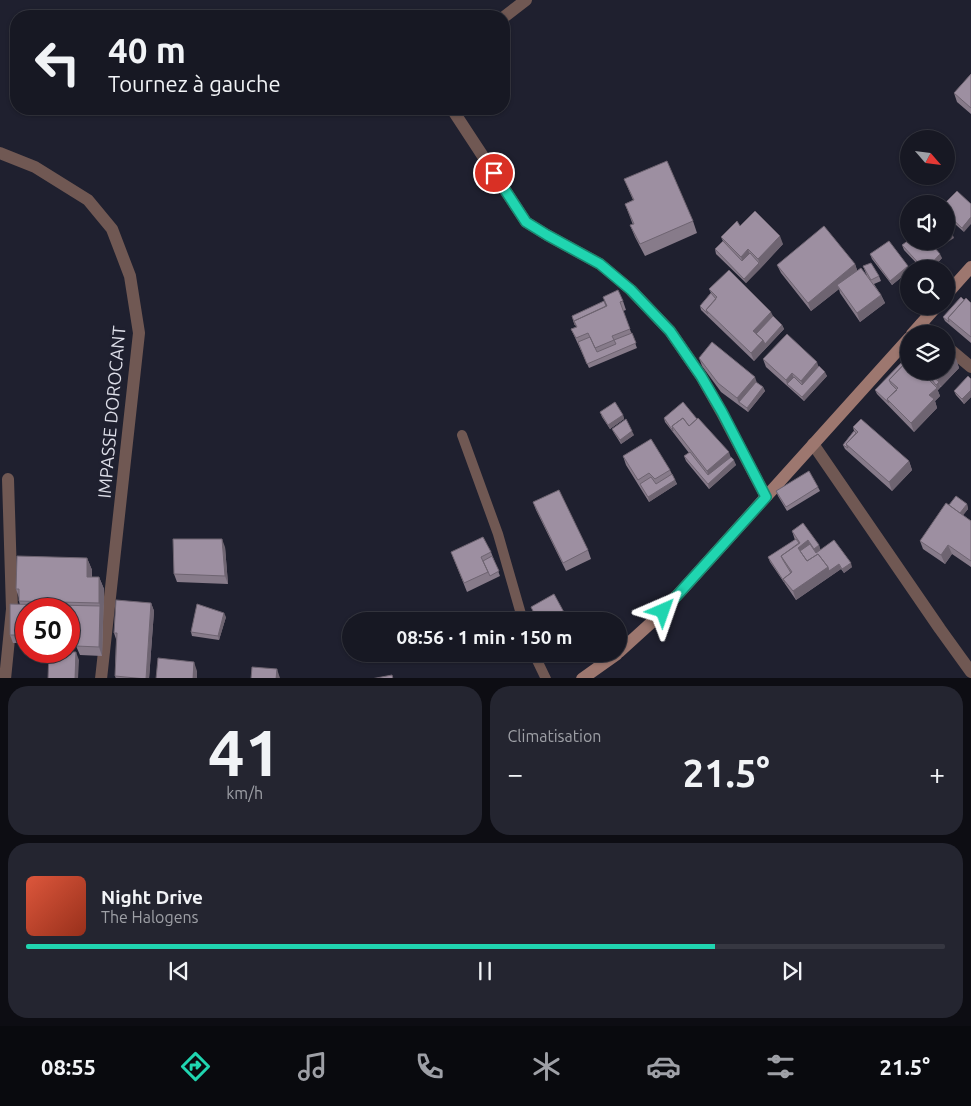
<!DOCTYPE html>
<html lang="fr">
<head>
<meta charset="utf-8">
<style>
  body { margin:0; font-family:Ubuntu,sans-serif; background:#242530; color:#f1f3f6; height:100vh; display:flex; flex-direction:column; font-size:19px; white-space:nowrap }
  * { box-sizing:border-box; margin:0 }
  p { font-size:16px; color:#9ea0a6 }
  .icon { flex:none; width:28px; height:28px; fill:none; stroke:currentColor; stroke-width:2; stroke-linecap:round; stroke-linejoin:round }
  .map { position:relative; height:678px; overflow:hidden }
  .details { display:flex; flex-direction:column; gap:8px; padding:8px; background:#0d0d13; flex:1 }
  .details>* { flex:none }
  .banner { position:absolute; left:10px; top:10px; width:500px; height:105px; border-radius:20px; box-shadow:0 1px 4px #0004,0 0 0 1px #363741; background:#171823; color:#f1f3f6; overflow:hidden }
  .needle { width:32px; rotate:118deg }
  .tools { position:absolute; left:900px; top:130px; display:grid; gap:10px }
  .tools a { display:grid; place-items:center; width:55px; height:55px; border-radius:50%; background:#171823; box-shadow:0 1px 4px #0004,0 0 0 1px #363741; font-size:25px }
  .speed { position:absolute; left:15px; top:598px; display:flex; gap:10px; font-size:25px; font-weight:700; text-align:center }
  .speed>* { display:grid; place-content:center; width:65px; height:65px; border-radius:50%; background:#171823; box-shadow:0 1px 4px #0004,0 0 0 1px #363741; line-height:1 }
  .speed .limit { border:8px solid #d22; background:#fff; color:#111 }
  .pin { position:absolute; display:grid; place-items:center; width:42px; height:42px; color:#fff; margin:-21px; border:2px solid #fff; border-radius:50%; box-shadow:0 1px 5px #0007 }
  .me { position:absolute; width:55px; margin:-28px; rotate:43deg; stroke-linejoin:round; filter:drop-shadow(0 0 4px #0008) }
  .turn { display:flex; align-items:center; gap:18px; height:105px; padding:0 15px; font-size:22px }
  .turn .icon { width:65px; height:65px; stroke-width:2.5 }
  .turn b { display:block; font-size:35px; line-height:42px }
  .big { font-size:38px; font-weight:700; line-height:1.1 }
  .details .widget { flex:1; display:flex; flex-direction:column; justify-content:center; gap:8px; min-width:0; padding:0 18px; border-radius:20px; background:#242530 }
  .details .dial { align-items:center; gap:0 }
  .dial b { font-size:65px; line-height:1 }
  .song { display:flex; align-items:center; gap:15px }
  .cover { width:60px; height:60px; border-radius:8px; background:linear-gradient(135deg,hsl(10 70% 55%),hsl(10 70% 35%)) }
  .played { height:5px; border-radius:2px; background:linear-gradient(90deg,#20d5b0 75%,#363741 75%) }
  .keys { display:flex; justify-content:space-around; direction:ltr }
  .heat { display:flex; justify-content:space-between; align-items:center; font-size:28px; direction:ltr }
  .details .tiles { flex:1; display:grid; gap:8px; grid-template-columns:1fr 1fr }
  .widget:last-child { grid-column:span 2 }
  .trip { position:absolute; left:342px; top:612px; width:285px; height:50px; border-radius:25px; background:#171823; box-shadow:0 1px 4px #0004,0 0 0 1px #363741; font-weight:700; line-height:50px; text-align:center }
  .tab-bar { display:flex; height:80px; justify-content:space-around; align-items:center; background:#090a0e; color:#9ea0a6 }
  .tab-bar .icon { width:35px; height:35px }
  .tab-bar .active { color:#20d5b0 }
  .tab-bar b { font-size:22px; color:#f1f3f6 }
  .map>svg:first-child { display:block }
</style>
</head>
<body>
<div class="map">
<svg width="971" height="679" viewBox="0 0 971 679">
  <rect width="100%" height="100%" fill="#1f202f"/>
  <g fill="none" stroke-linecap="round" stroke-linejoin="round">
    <path stroke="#705853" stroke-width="10" d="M462 435 498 534 523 621
      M534 654 546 679"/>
    <path stroke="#705853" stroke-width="12" d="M504 17 526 0
      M452 109 526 222 547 235 600 264 631 290 670 331 701 376 722 413 766 497
      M0 153 35 167 88 200 112 229 130 276 139 333 101 679
      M921 324 932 334
      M946 346 971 367
      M813 444 940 629 971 672
      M5 679 12 609 8 479"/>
    <path stroke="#9d776f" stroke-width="12" d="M946 295 971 267
      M912 334 937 306
      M619 652 652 622 683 589 909 338
      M582 679 617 654"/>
  </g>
  <path fill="#877b8a" d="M971 74V114L957 102 954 93Z
    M624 179 693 221 697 233 645 256 635 237 630 225H633L625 204 633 200Z
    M957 191 964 232 946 216V204Z
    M740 226 783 244 746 283 716 254 715 249 723 241 721 237Z
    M902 245 942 258 932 269H922L904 250Z
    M870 254 909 269V271L892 285 872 259Z
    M855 264 857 270 867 276 863 266 879 276 881 281 874 284 881 295 885 303 860 322 840 293 839 289 811 311 781 273 777 265Z
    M709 289 773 316 782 325 784 329 754 361 701 310 700 306 711 293Z
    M964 300 971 303V343L945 321 943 317Z
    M623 301 626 310 623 311 637 348 589 368 571 329 576 327 572 316Z
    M699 358 756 382 763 387 765 391 748 412 721 392 702 366Z
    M763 359 819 366 827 376 804 401 766 367Z
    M905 359 933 384 927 377 926 372V371H946L956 359 959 368 938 390 937 389 940 396 935 401 937 408 914 432 877 394 875 390Z
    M971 379V397L964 404 956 395 954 391Z
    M600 412 623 415 624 419 610 429 602 417Z
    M664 418 731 457 736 465 709 489 686 461 684 456 689 453 665 422Z
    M853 427 909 461 912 470 892 491 845 449 843 445 854 431Z
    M612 429 634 435 621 444 614 433Z
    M623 456 670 470 677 484 649 502 626 465Z
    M818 487 820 491 787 511 778 496 776 491Z
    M533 502 588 550 591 559 566 571 536 510Z
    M967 504 968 509 963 515 971 521V567L952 554 945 564 923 549 920 541 949 505Z
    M792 531 819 545 820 550 852 567 844 573 841 569 796 600 770 562 768 557 795 540Z
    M225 547 228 584 177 582 174 574Z
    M451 552H491L500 576 467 592Z
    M87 558 92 570V577H99L104 589 102 656 80 655 76 646 77 633H72L70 628 69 627V609H26V643H13L10 635 20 605 19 601V598L16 589Z
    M151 603 154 611 149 679H116L115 676 116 639 114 633Z
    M226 617 219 640 192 636 191 632Z"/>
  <path fill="#6e6471" d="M971 217V224L964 232 962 228Z
    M952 233 954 238 940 247 939 242 940 241H946V237Z
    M780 236 783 244 761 268 758 259Z
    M748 249 751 258 744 266 741 257Z
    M940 254 942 258 932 269H926Z
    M759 263 761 268 746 283 744 279Z
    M855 264 858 273 837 285 839 289 811 311 808 303Z
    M908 266 909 269V271L892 285 890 281Z
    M881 295 885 303 860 322 857 313Z
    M771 312 775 320 758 338 753 331Z
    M782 325 784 329 754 361 751 353 763 340Z
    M956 359 959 368 941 387 937 378 944 371H946V369Z
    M817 362 820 371 804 389 801 381Z
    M825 372 827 376 804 401 802 397Z
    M792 373 795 381 787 384 786 380Z
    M755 377 758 386 739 402 740 406 737 398Z
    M939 382 940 387 938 390 936 385Z
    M763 387 765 391 748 412 747 408Z
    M937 388 940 396 935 401 937 408 914 432 911 423 929 395Z
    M971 390V397L964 404 962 399Z
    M623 415 624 419 610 429 608 425Z
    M632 431 634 435 621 444 620 440Z
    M729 452 732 461 710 480 707 471Z
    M734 460 736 465 709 489 708 484Z
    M909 461 912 470 892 491 889 482Z
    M675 480 677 484 649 502 648 497Z
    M967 504 968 509 960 519 958 515Z
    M222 539 225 547 228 584 225 576Z
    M808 540 812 549 786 563 798 548Z
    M819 545 822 554 817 557 814 549Z
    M948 545 952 554 945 564 941 555Z
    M87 558 92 570 91 589 87 577Z
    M851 563 852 567 844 573 842 569Z
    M839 564 841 569 796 600 793 591 828 567Z
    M99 577 104 589 102 656 99 647 100 606 99 603Z
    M151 603 154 611 149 679H146Z
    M224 613 226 617 219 640 218 636Z
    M566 616 568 621H558Z
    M76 652 79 660 78 679H75Z
    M194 662 197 671V679H193Z
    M277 669 280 678V679H276Z"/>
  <path fill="#9d8fa1" stroke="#6e6471" d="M971 74V108L954 93Z
    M667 161 693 221 640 244 630 225 634 224 625 204 634 200 624 179Z
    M957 191 971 204V217L962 228 946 213V204H944Z
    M755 211 780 236 758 259 748 249 741 257 721 237 737 221 740 226Z
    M946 224 952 233 946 237Z
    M824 226 855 264 808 303 777 265Z
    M909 240V241H929L940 254 926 269H924L902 245Z
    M723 241 742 261 750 253 759 263 744 279 715 249Z
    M889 241 908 266 890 281 870 254Z
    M871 263 879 276 871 280 863 266Z
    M861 268 881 295 857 313 837 285Z
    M729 270 771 312 753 331 763 340 751 353 706 310 717 297 709 289Z
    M618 290 623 301 620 302 630 329 612 336 614 340 595 348 588 333 576 338 571 329 577 327 574 321 607 306 603 297Z
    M711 293 716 299 706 310 708 314 700 306Z
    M961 297 964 300 948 318 949 322 943 317Z
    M966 298 971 303V337L948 318Z
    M604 301 606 306 574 321 575 325 572 316Z
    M773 316 782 325 765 344 763 340 756 334Z
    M632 333 636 343 587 364 578 342 590 337 597 352 616 344 614 340Z
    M787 334 817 362 801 381 792 373 786 380 763 359Z
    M712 342 755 377 737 398 718 383 699 358Z
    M946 346 956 359 946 369Z
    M905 359 907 361 889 380 891 384 897 390 887 399 889 403 875 390Z
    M909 359V371H920L937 388 929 395 934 399 911 423 887 399 898 388 889 380Z
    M819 366 825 372 802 397 787 384 794 377 802 385Z
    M927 371 939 382 936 385 926 372Z
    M930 371H944L937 378Z
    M968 376 971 379V390L962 399 954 391Z
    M756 382 763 387 747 408 739 402Z
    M615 402 623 415 608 425 600 412Z
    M683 402 697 419 689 426 683 418 672 426 673 431 664 418Z
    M683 418 689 426 698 418 729 452 707 471 672 426Z
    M626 419 632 431 620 440 612 429Z
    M861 419 909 461 889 482 846 444 858 432 853 427Z
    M854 431 856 433 846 444 848 448 843 445Z
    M651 439 670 470 655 479 649 473 638 480 623 456Z
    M690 452 708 475 731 457 734 460 708 484 684 456Z
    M809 471 818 487 786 507 776 491Z
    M672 474 675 480 648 497 640 484 651 477 656 484Z
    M559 490 588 550 563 563 533 502Z
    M956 496 967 504 960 513 949 505Z
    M946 503 971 521V561L948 545 941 555 920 541Z
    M803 523 819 545 814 549 808 540 798 548 807 561 818 554 828 567 793 591 783 579 792 572 781 556 800 543 792 531Z
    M483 537 491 552 481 557 488 572 464 583 451 552Z
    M173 539H222L225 576 174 574Z
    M796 539 799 543 781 556 783 560 791 573 783 579 785 583 768 557Z
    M834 540 851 563 842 569 839 564 829 571 828 567 818 554 807 561 800 551 810 544 816 553Z
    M17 556 87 558V577H99V603L19 601V589H16Z
    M492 556 499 571 490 576 483 561Z
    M554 594 566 616 558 621H533L537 619 531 607Z
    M116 600 151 603 146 679 115 676 117 633H114Z
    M10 604 100 606 99 647 76 646 78 625 69 624V609H26V629H25V635H10Z
    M197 604 224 613 218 636 191 632Z
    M49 651 76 652 75 679H48Z
    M158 658 194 662 193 679H156Z
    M252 667 277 669 276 679H251Z
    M392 675 393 679H371Z"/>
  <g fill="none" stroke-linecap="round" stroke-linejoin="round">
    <defs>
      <path id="route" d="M494 173 526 222 547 235 600 264 631 290 670 331 701 376 722 412 766 497 663 611"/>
    </defs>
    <use href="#route" stroke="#158a72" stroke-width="12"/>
    <use href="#route" stroke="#20d5b0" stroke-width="9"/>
  </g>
  <g text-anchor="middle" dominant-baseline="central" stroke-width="5" stroke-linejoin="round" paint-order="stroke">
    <g font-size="18" fill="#dddee8" stroke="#1f202f">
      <text transform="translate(111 412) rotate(-85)">IMPASSE DOROCANT</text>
    </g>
  </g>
</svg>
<div class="tools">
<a><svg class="needle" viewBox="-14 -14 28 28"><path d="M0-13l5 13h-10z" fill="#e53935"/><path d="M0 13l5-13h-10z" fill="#9ea0a6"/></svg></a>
<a><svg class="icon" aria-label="sound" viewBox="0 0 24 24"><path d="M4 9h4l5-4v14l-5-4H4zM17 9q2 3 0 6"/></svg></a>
<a><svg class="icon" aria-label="search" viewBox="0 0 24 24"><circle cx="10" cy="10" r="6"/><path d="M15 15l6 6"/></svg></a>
<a><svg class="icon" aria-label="layers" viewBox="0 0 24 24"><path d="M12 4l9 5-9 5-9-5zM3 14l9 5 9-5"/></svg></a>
</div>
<div class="speed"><div class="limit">50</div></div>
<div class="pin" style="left:494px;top:173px;background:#d93025"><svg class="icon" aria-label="arrive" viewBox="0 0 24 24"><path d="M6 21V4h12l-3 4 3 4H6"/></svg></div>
<svg class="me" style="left:663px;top:611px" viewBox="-20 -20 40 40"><path d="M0-17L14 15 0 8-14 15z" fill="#20d5b0" stroke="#fff" stroke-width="4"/></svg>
<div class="trip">08:56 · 1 min · 150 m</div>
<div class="banner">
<div class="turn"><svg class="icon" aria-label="left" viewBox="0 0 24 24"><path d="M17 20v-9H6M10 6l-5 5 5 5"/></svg><div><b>40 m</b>Tournez à gauche</div></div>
</div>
</div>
<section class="details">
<div class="tiles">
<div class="widget dial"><b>41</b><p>km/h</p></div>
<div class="widget"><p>Climatisation</p>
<div class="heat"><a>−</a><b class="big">21.5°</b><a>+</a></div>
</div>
<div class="widget">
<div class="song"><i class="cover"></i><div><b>Night Drive</b><p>The Halogens</p></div></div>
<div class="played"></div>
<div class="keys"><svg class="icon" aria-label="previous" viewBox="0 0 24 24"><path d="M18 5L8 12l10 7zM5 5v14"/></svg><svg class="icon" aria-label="pause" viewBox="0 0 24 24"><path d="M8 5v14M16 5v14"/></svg><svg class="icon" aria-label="next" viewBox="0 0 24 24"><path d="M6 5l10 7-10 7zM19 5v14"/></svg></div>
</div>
</div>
</section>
<nav class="tab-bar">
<b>08:55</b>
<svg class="icon active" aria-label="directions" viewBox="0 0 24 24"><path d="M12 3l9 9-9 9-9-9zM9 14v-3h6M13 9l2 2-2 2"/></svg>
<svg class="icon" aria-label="music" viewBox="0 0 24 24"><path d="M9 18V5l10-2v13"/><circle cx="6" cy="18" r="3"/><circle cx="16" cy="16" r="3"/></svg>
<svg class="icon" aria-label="phone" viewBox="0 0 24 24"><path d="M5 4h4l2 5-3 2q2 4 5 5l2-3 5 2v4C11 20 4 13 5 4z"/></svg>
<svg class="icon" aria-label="climate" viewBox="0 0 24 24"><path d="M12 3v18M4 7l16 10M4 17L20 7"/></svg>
<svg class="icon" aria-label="car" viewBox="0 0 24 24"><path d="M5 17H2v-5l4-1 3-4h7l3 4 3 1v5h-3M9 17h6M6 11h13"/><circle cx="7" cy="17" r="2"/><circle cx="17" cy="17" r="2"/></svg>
<svg class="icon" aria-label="filters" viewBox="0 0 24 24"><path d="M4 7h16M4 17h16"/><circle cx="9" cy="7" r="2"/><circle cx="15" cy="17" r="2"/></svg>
<b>21.5°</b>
</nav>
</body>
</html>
